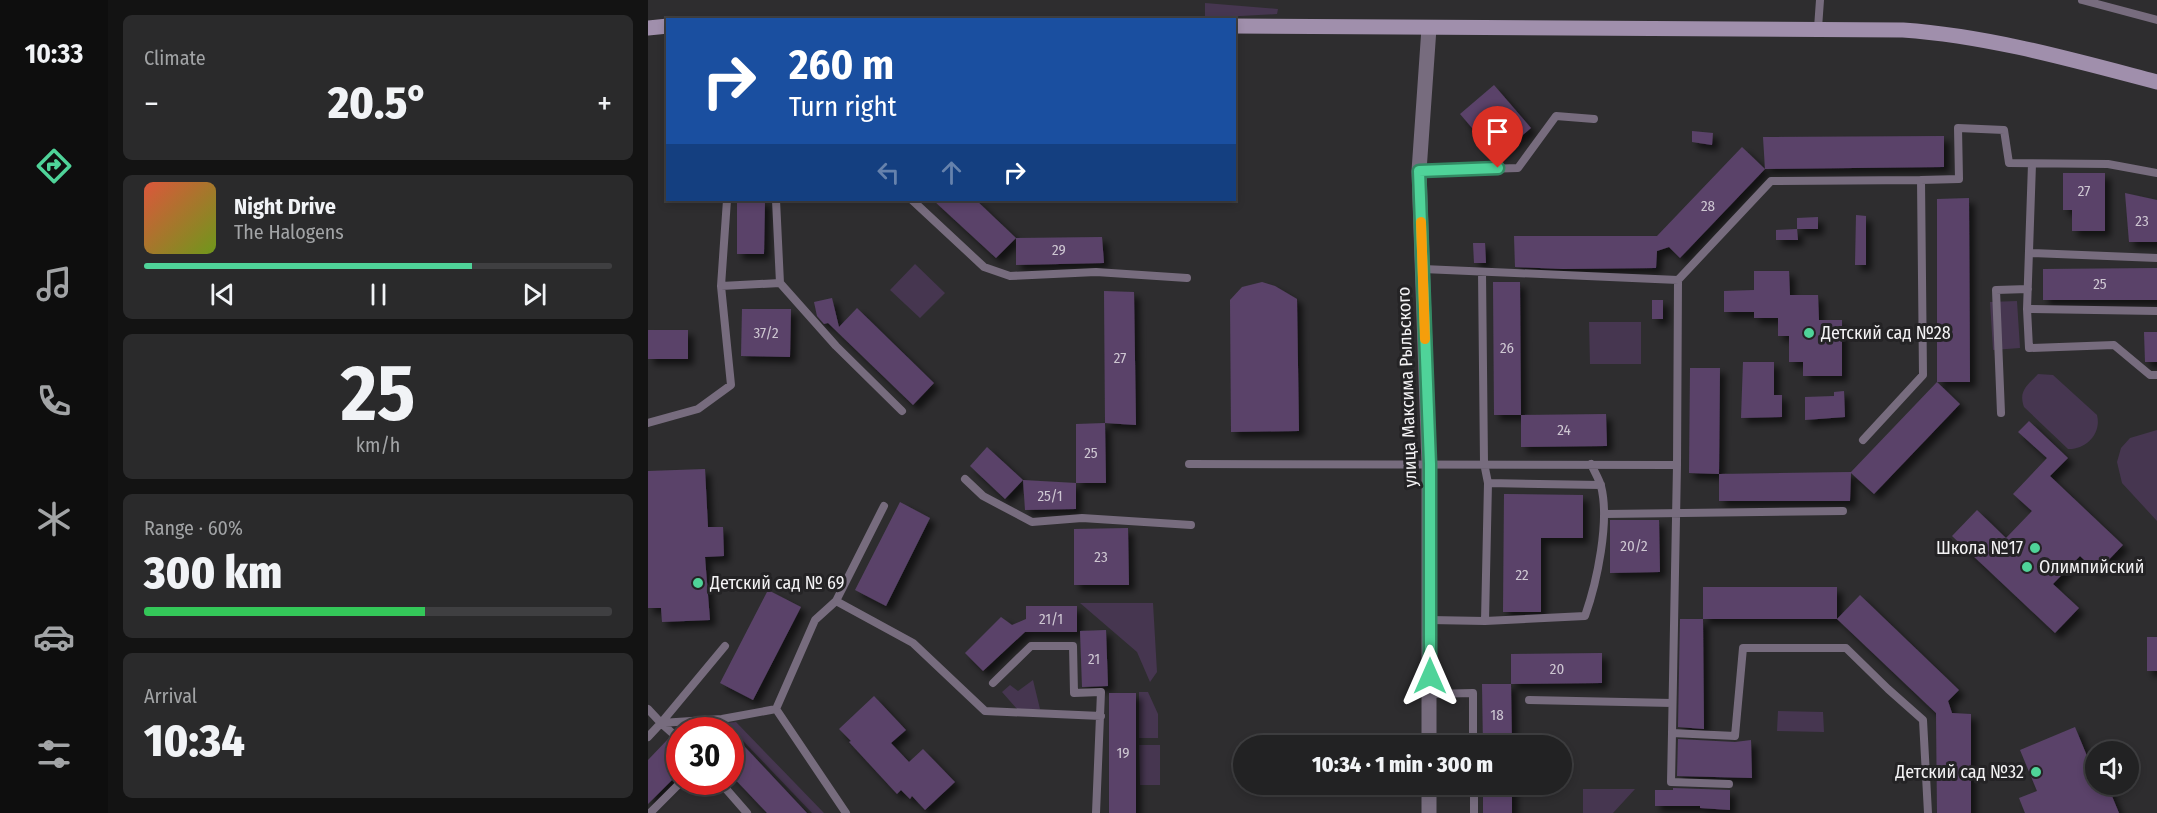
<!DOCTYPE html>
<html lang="en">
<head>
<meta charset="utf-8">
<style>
  body { margin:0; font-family:"Fira Sans Condensed",sans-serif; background:#2a2a2b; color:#f1f3f6; height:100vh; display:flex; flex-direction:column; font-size:22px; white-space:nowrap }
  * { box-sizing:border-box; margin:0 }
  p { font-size:20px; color:#a2a4a6 }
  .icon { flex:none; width:33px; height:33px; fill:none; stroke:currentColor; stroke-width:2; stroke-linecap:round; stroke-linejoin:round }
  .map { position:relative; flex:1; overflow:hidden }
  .details { display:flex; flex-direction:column; gap:15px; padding:15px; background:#131313; width:540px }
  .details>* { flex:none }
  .guide { position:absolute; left:18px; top:18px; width:570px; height:183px; border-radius:0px; box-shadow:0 3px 9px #0003,0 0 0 2px #3f3f41; background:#1a4fa0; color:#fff; overflow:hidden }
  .buttons { position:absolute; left:1437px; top:741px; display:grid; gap:12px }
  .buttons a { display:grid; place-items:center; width:54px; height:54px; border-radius:50%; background:#222223; box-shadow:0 3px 9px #0003,0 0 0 2px #3f3f41; font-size:30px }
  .speed { position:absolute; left:18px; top:717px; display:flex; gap:12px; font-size:30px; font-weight:700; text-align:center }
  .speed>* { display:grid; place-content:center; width:78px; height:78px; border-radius:50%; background:#222223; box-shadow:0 3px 9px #0003,0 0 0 2px #3f3f41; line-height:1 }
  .speed .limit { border:9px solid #d22; background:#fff; color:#111 }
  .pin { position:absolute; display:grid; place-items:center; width:51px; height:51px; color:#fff; margin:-62px -26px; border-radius:50% 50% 50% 0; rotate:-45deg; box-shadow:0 0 6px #0007 }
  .pin .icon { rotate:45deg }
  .me { position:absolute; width:66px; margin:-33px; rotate:0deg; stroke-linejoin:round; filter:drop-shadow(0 0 4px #0008) }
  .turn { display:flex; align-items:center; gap:21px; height:126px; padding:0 24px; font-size:27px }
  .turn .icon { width:78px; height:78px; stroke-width:2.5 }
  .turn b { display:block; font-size:42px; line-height:51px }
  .lanes { display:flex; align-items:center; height:57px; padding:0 24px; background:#0003; justify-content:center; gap:30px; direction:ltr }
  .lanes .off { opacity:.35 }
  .big { font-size:45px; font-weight:800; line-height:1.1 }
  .details .widget { flex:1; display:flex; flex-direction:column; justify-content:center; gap:9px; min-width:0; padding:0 21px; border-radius:9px; background:#2a2a2b }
  .details .dial { align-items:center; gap:0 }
  .dial b { font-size:78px; line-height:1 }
  .song { display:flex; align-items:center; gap:18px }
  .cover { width:72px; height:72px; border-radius:9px; background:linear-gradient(135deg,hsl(10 70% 55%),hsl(80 70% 35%)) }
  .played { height:6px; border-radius:3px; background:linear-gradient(90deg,#4fd399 70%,#3f3f41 70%) }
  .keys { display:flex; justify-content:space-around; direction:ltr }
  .heat { display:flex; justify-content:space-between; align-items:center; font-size:33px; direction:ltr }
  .charge { height:9px; border-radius:4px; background:linear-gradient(90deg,#34c759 60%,#3f3f41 0) }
  .trip { position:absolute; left:585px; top:735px; width:339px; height:60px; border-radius:30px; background:#222223; box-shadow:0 3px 9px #0003,0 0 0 2px #3f3f41; font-weight:800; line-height:60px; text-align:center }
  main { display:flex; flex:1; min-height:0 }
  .tabs { display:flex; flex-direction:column; width:108px; justify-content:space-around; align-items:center; background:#0e0e0e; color:#a2a4a6 }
  .tabs .icon { width:42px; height:42px }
  .tabs .on { color:#4fd399 }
  .tabs b { font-size:27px; color:#f1f3f6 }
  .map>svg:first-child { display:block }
</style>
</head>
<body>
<main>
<nav class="tabs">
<b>10:33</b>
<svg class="icon on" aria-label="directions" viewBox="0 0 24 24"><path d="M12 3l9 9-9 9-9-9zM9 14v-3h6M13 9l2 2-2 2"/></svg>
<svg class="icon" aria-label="music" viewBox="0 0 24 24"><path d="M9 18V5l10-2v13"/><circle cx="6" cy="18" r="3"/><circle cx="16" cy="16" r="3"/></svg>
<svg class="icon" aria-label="phone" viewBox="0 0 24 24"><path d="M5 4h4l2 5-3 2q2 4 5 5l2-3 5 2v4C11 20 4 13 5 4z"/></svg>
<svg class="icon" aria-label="climate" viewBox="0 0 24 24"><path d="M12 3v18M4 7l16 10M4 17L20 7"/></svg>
<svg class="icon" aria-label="car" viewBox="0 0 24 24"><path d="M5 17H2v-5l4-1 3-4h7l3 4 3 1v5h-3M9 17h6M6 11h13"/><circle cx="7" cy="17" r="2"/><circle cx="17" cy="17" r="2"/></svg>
<svg class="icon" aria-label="filters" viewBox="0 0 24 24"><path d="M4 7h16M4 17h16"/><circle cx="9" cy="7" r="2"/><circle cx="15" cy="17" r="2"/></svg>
</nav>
<section class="details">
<div class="widget"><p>Climate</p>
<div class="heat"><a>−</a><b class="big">20.5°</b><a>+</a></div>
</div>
<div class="widget">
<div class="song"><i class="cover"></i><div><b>Night Drive</b><p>The Halogens</p></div></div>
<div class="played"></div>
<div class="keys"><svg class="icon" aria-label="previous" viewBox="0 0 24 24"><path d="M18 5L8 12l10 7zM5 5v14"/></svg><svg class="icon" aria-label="pause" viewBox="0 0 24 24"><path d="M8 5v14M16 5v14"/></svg><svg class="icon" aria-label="next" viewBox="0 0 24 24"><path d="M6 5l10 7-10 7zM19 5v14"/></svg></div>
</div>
<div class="widget dial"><b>25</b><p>km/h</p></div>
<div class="widget"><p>Range · 60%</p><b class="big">300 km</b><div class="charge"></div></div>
<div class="widget"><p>Arrival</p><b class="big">10:34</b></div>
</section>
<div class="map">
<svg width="1509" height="813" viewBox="0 0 1509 813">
  <defs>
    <filter id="shadow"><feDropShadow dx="5.5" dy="5.5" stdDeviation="3" flood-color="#0009"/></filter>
  </defs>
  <rect width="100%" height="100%" fill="#2e2d2f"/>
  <path fill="#463650" d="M557 3 630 9 629 14 557 18Z
    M267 264 297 293 272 318 242 290Z
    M1369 301 1372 348 1345 350 1342 302Z
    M941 322H993V364H942Z
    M1390 374 1405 375 1449 415C1454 434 1437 450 1420 449L1376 407C1370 390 1380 385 1390 374Z
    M1509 430V521L1474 483 1469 462 1473 448 1482 438Z
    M432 603H505L509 672 502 682 489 652Z
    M385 680 392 709H369L354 692 362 685 370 691Z
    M491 692H500L510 714V738H491Z
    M1130 711 1175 712 1176 732 1129 731Z
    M88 722 176 813H164L78 723Z
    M491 745H512V785H492Z
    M935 789H987L965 813H935Z"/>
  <path fill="#5a4369" filter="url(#shadow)" d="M846 85 883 128 849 157 812 114Z
    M1044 131 1065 133 1064 145 1044 142Z
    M1296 136V167L1117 169 1115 137Z
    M1094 147 1117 169 1032 258 1021 247 1009 251 1008 268 915 269 867 267 866 236H1009Z
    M1415 173H1457V231H1424V210H1415Z
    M1477 193 1509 200V242H1481Z
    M1321 198 1322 382H1289V199Z
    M89 200H117L116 254H89Z
    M285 200H328L368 238 348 258Z
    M1208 215 1218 216V265H1207Z
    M1170 217V229H1149V218Z
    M1149 229 1150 240H1128V230Z
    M454 237 456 263 368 265V238Z
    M825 243H837L838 263H826Z
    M1509 268V300H1395V269Z
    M1106 271H1141L1142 295H1170L1171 320H1194V376H1155V362H1141V336H1130V318H1106V312H1076V291L1106 290Z
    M614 282 627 286 649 299 651 431 583 432 582 300 594 287Z
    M845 282H872L873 415H846Z
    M456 291 486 292 488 425 457 423Z
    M184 298 191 327 209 308 286 383 265 405 180 323 176 324 169 316 166 302Z
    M1004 300H1015V319H1004Z
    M94 309H143L142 357 93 356Z
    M0 330H40V359H0Z
    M1496 332H1509V362H1497Z
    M1095 362H1126V395H1134V417L1093 418Z
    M1042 368H1072L1071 474 1041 473Z
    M1289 382 1312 404 1226 494 1203 473 1202 501H1071V474L1203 472Z
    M1196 391 1197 417 1157 420V397L1186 396V392Z
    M958 414 959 446 873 447V415Z
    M1381 421 1420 458 1402 476 1475 545 1449 572 1432 556 1405 584 1431 608 1407 633 1304 536 1329 510 1358 538 1384 511 1365 494 1399 458 1370 432Z
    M457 423 458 483H428V424Z
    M339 447 375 480 357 499 322 466Z
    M57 469 60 527H75L76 556 57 557 62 620 14 622 13 608H0V471Z
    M375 480 428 483V509L377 510Z
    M856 494 935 495V538H893V612H855Z
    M252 502 282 518 238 606 207 590Z
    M962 520H1011L1012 572 962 573Z
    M480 528 481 585H426V529Z
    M1055 587H1189V619L1212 595 1311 690 1300 701 1304 713 1323 714V813H1289L1288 713 1189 619H1055Z
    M120 590 153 607 105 700 72 683Z
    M378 606H429V632H377L335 671 317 653 353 617 364 625 378 619Z
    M1032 619H1055L1056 729 1030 727Z
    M458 630 460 686 434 687 432 631Z
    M1499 637H1509V671H1499Z
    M954 653V683L863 684V654Z
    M834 684H863L864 746H835Z
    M461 693H488V813H461Z
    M226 696 258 730 243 743 261 762 275 749 307 782 277 810 264 796 262 799 253 790 249 794 201 742 203 741 191 729Z
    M1427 727 1444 768 1448 766V784H1459L1471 813H1377L1371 798 1389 791 1372 750Z
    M82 731 159 813H119L82 774Z
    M21 738 32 748V772L0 804V760Z
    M1030 739 1087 742 1103 740 1104 778 1029 776Z
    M835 784H864V813H835Z
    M1025 788 1082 790V810L1052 808V806H1007V790H1025Z"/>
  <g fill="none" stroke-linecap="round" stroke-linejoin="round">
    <path stroke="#776c7e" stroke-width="8" d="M1434 0 1509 20
      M1170 28 1172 0
      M1384 164 1379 309 1509 311
      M771 171 870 168 908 116 946 119
      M1273 180 1311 179 1310 128 1356 130 1361 163 1460 164 1509 173
      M264 200 336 267 362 276 448 272 539 278
      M1382 253 1509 258
      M775 269 1030 280 1029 465
      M834 272 836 463 840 483 837 621
      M1030 280 1123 181 1273 180 1275 375 1215 440
      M132 283 188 346 254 411
      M73 286 132 283 128 200
      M1379 309 1381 348 1466 345 1502 375H1509
      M1353 413 1348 290 1380 289
      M0 423 50 409 83 385 73 286 79 200
      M541 464 1029 465 1024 733 1087 736 1095 648H1198L1240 689 1275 720 1280 813
      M317 479 335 496 384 522 434 518 543 525
      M840 483 953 485
      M957 514 1195 511
      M188 601 236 506
      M782 620 837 621 937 616C949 582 962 521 953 486 951 479 946 471 943 464
      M345 683 383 646H425L426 693 453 692 448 813
      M781 694 825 693V746
      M881 700 1024 703
      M0 709 13 723 74 719 128 709 167 620 188 601 265 643 337 711 453 716
      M128 709 198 813
      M13 723 77 646
      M1024 733 1023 782 1081 784
      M0 737 13 723 32 740
      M72 782 99 813
      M826 784V813
      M2 813 33 782"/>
    <path stroke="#776c7e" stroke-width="15" d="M781 746V464L771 171 781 28
      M781 813V784"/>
    <path stroke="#a08fac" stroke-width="15" d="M586 26 1255 30C1341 36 1425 60 1509 82
      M0 28 20 26"/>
  </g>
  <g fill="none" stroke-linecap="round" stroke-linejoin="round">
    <defs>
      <path id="route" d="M782 676V464L771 171 850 168"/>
    </defs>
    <use href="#route" stroke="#338963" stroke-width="15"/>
    <use href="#route" stroke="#4fd399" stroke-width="10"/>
    <path stroke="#f59e0b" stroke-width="10" d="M773 222 777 339"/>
  </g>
  <g fill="#4fd399" stroke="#242325" stroke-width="2">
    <circle cx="1161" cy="333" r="6"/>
    <circle cx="1387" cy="548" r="6"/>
    <circle cx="1379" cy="567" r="6"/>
    <circle cx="50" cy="583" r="6"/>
    <circle cx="1388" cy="772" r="6"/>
  </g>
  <g text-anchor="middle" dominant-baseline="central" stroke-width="6" stroke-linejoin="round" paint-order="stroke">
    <g font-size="15" fill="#cec7d2">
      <text x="1436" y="191">27</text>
      <text x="1060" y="206">28</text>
      <text x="1494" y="221">23</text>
      <text x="411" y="250">29</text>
      <text x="1452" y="284">25</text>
      <text x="118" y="333">37/2</text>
      <text x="859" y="348">26</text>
      <text x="472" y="358">27</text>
      <text x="916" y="430">24</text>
      <text x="443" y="453">25</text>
      <text x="402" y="496">25/1</text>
      <text x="986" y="546">20/2</text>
      <text x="453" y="557">23</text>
      <text x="874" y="575">22</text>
      <text x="403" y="619">21/1</text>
      <text x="446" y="659">21</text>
      <text x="909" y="669">20</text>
      <text x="849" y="715">18</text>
      <text x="475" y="753">19</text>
    </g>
    <g font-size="18" fill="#f4f3f5" stroke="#242325" text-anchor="start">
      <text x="1173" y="333">Детский сад №28</text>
      <text x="1375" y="548" text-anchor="end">Школа №17</text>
      <text x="1391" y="567">Олимпийский</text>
      <text x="62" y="583">Детский сад № 69</text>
      <text x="1376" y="772" text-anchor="end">Детский сад №32</text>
    </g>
    <g font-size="18" fill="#f4f3f5" stroke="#242325">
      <text transform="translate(759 387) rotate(-92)">улица Максима Рыльского</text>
    </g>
  </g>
</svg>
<div class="buttons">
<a><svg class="icon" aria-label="sound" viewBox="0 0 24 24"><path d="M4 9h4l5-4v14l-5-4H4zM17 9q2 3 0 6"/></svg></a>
</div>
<div class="speed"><div class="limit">30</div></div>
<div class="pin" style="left:850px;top:168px;background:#d93025"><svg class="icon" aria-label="arrive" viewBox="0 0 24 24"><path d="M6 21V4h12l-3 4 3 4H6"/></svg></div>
<svg class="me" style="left:782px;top:676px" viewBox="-20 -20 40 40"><path d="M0-17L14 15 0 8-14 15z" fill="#4fd399" stroke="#fff" stroke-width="4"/></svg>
<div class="trip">10:34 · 1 min · 300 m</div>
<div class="guide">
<div class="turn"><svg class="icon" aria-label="right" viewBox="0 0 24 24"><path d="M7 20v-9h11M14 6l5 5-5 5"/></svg><div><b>260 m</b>Turn right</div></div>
<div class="lanes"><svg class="icon off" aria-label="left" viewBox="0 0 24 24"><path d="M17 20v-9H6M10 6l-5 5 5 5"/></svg><svg class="icon off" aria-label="ahead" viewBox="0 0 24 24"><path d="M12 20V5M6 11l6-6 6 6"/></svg><svg class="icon" aria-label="right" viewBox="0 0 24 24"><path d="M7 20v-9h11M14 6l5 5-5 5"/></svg></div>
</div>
</div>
</main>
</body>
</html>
